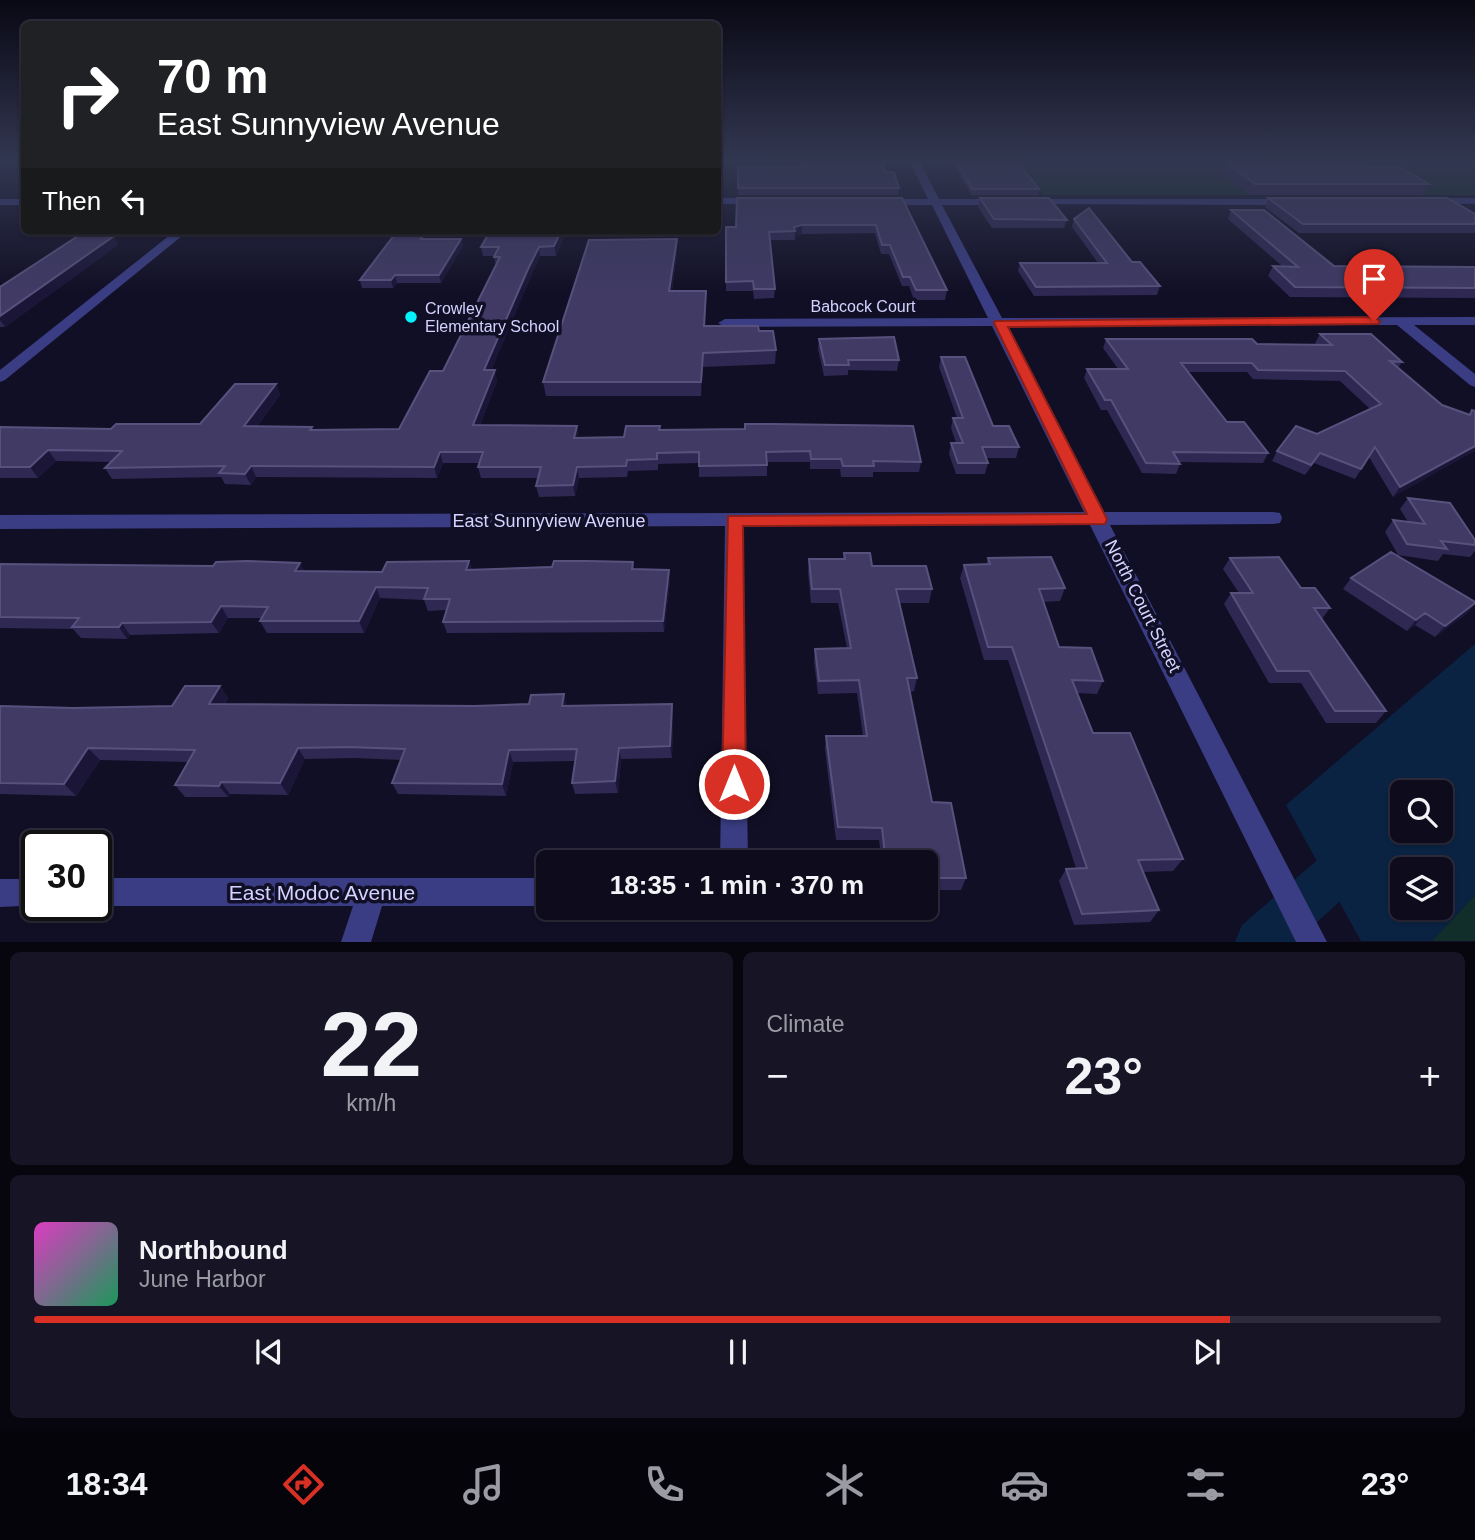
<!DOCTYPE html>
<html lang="en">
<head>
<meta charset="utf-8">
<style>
  body { margin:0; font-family:Arial,sans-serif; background:#161425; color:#f1f3f6; height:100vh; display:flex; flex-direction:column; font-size:26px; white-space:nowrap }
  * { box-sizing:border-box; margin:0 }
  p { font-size:23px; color:#9a9ba3 }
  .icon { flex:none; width:38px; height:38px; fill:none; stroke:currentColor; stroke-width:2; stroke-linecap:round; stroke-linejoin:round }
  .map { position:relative; height:942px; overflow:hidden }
  .sheet { display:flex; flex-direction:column; gap:10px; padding:10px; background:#07060f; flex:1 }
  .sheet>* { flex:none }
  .guide { position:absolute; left:21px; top:21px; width:700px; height:214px; border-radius:10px; box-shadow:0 2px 5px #0004,0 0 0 2px #2d2b3b; background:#202124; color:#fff; overflow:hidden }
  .controls { position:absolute; left:1390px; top:780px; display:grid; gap:14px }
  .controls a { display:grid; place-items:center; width:63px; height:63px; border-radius:10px; background:#0d0b1c; box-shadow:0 2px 5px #0004,0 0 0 2px #2d2b3b; font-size:35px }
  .speed { position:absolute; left:21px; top:830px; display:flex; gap:14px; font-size:35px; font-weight:700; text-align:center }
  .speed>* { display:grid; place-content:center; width:91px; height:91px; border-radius:50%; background:#0d0b1c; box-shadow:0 2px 5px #0004,0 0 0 2px #2d2b3b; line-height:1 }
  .speed .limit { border:4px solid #111; border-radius:10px; background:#fff; color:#111 }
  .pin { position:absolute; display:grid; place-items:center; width:60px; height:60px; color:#fff; margin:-72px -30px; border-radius:50% 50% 50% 0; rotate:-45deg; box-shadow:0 0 7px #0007 }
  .pin .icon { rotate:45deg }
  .me { position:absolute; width:77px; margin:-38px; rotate:0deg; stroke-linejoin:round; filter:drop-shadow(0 0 5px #0008) }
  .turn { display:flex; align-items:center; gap:24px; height:147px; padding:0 21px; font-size:32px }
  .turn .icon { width:91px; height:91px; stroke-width:2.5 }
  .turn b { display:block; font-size:49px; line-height:60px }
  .then { display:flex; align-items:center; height:66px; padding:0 21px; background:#0003; gap:14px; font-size:26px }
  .big { font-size:52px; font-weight:600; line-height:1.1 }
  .sheet .card { flex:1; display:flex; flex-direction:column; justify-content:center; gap:10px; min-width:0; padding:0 24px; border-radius:10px; background:#161425 }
  .sheet .dial { align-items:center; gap:0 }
  .dial b { font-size:91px; line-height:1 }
  .song { display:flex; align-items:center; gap:21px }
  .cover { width:84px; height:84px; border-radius:10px; background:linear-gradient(135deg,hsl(310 70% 55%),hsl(150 70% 35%)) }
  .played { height:7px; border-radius:4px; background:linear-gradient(90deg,#d93025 85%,#2d2b3b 85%) }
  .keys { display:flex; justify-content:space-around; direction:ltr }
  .heat { display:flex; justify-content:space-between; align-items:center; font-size:38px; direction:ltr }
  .sheet .tiles { flex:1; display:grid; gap:10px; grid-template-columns:1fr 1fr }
  .card:last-child { grid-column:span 2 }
  .trip { position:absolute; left:536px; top:850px; width:402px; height:70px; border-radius:10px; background:#0d0b1c; box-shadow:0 2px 5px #0004,0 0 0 2px #2d2b3b; font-weight:600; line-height:70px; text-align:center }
  .tab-bar { display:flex; height:112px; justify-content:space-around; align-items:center; background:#05040b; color:#9a9ba3 }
  .tab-bar .icon { width:49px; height:49px }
  .tab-bar .active { color:#d93025 }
  .tab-bar b { font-size:32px; color:#f1f3f6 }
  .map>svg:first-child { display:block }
</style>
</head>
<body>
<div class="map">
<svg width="1475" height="942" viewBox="0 0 1475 942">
  <rect width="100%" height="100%" fill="#110f25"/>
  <path fill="#122e2b" d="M1475 160V195H1042L1016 161Z
    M1475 895V941H1432Z"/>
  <path fill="#0a2342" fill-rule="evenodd" d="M1475 644V895L1432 941H1361L1286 805ZM1402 793H1440V831H1402ZM1402 870H1440V908H1402Z"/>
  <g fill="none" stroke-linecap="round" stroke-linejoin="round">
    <path fill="#0a2342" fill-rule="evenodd" d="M1402 787 1417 793H1402V831H1408L1368 876 1295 942H1235L1242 925 1336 844 1387 793Z"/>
    <path fill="#3a3d83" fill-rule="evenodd" d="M909 160H919L939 199H1003L1008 202 1003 205H942L1002 318 1475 317V325H1414L1475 374V387L1470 385 1397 325 1006 326 1103 512H1273L1280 513 1282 518 1280 523 1273 524 1110 525 1327 942H1296L1090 525 743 526 748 863H720L725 526 0 529V515L1084 512 992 326 725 327 718 323 725 319 988 318 932 205H880L875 202 880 199H928Z
      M718 198H761L766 201 761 204H718Z
      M1430 198H1475V204L1426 203V199Z
      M0 199H24V205H0Z
      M1031 199H1290L1295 202 1290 205 1027 204 1026 202Z
      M175 231H188L5 380 0 382V370Z
      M96 878H548V906H382L371 942H341L353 906H96L93 905H96Z
      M0 879H37V905H43L0 907Z"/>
  </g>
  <path fill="#2e2852" d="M718 160H724L721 188H718Z
    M791 160H882L886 172 899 188 898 195H738V167H799Z
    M951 160H1016L1039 189 1038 195H971Z
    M1238 160H1358L1371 168 1429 184 1422 195H1250L1221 173 1225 162H1238Z
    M902 198 947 290 945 300H914L909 286H902L889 254H881L875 233 802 234 795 236V240H770L775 289 774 298 754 299 753 291H726V227H736Z
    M980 198 1067 220 1064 228H992L978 207Z
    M1268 198 1475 214V233H1299L1265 207Z
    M1231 210 1334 266 1475 267V298L1290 297 1268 276 1273 266H1282L1228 219Z
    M1074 219 1132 262 1160 286 1157 295 1034 296 1018 271 1020 263H1098L1072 227Z
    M490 231H566L556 256H540L530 278 491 370 497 381 480 425 577 426 578 438 624 437 660 430 921 462 919 472H873V477H841L840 469H810V462H767V476L699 477V463L658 464V470L628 471 627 477 579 478 575 496 539 497 536 486 538 478H481L478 467 480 463H443L437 478 256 477 251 485 225 484 221 477 112 479 105 468 112 462 56 461 38 478H0V427L111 429 200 424 276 384 280 395 257 427H312L313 430 399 429 443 371 496 266 494 257 495 256H483L481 247Z
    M114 236 118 245 5 327H0V287Z
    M425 239H461L463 246 441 283H397L393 288H362L360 280Z
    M677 239V251L672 291H706L705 326 759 331 776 350 775 364 703 367 701 396H546L543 382Z
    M1320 334 1402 362 1398 368 1442 405 1469 414 1472 410 1475 411 1393 497 1369 457 1355 479 1314 463 1305 475 1272 461 1277 451 1317 434 1370 409 1340 381 1253 379 1247 372H1189L1227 422 1268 453 1263 463 1179 462 1180 464 1176 474 1142 473 1107 410H1101L1084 378 1087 369H1118L1103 348 1106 339 1317 345 1315 343Z
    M819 339 899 360 897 371 848 370V375L824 376 818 349Z
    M941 357 993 426 1019 447 1016 458H986L988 463 985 474H956L949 454 951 443H956L951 428 953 418H957L939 367Z
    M1408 498 1475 540V551L1470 557 1443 554 1438 561 1398 555 1385 532 1393 520 1408 522 1400 509Z
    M844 553 872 566 932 589 929 603H899L917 678 914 691 910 692 932 802 966 878 961 890H926V863H882L879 840H836L825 749 826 736H863L857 693 818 694 814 662 815 649 847 648 838 603H811L808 573 809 559H843Z
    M988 558 1065 588 1060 601 1043 602 1059 647 1103 681 1097 694 1077 693 1093 733 1183 859 1173 871 1143 872 1159 910 1150 922 1074 925 1059 881 1066 869 1076 868 1008 660H984L960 578 964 565 986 564Z
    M1230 558 1301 588 1330 608 1322 619 1386 711 1376 723H1326L1301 683H1269L1224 604 1231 593H1239L1223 569Z
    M469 561 472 570 633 562 634 569 670 581 664 632 447 633 443 622 446 610 428 611 424 600 380 598 364 633H267L260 621 262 618H228L219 633 130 635 127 639 81 638 73 629 0 628V564L304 571 382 572Z
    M1351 578 1475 604 1466 614 1435 637 1415 625 1407 631 1343 589Z
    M220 686 228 698 225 704 475 706 672 704 673 716 672 758 621 759 618 793 575 794 572 783 575 761 513 762 506 796 398 794 392 783 401 760 355 758 305 759 288 795 230 794 228 797H185L175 785 188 762 100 760 76 796 0 794V706L74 708 172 706Z"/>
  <path fill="#1b1638" d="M802 225V234L795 236 794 227Z
    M561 231H566L556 256 554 246Z
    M114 236 118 245 5 327 0 320V316Z
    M461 239 463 246 441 283 439 275Z
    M677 239V251L670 304 669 291Z
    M539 247 540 256 487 381 484 370Z
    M395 275 397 283 393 288 391 280Z
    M703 353V367L701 396V382Z
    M495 370 497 381 476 435 473 425Z
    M276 384 280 395 250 437 244 426Z
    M577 426 578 437 575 449 574 438Z
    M1475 446V451L1393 497 1400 487Z
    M48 450 56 461 38 478 30 467Z
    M440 452 443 463 437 478 434 467Z
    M251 466 256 477 251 485 245 474Z
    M577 467 579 478 575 496 573 485Z
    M469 561 472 572 466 570Z
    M300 563 306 574 295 571Z
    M669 570 670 581 664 632 663 621Z
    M376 587 380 598 364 633 359 621Z
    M1475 603 1466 614 1435 637 1445 626Z
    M221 606 228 618 219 633 211 622Z
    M1425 613 1415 625 1407 631 1416 620Z
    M122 623 130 635 127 639 119 627Z
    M220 686 228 698 218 716 209 704Z
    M564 694 567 706H562Z
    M672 704 673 716 672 758 670 746Z
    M88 748 100 760 76 796 64 784Z
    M298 748 305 759 288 795 280 783Z
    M619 748 621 759 618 793 615 781Z
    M509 750 513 762 506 796 502 784Z
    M221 782 230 794 228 797 219 786Z"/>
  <path fill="#403a65" stroke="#57527d" stroke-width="2" d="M718 160H723L721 180H718Z
    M800 160H882L886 172H894L899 188H738V167L808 166Z
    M955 160H1016L1039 189H972Z
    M1247 160H1358L1371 168 1399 167 1429 184H1255L1225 162H1250Z
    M737 198H902L947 290H916L910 277H903L890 245H882L876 225H802L794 227 795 231 769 232 775 289H754L753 281 726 282V227H736Z
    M980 198H1049L1067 220 994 219Z
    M1268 198H1447L1475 214V224H1303Z
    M1089 208 1132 262H1140L1160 286 1036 287 1020 263H1107L1074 219Z
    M1231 210H1264L1334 266 1475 267V288L1295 287 1273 266 1298 267Z
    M490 231H561L554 246 539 247 528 269 484 370H495L473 425 577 426 574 438 624 437 626 426H660L659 430 745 429V424H772L913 426 921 462 873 461 874 466H843L841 459H811L810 451 766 452 767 465 699 466V452L657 453V459L627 460 626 466 577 467 573 485 536 486 541 467H478L483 452H440L434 467 251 466 245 474 219 473 225 466 105 468 122 451 48 450 30 467H0V427L111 429 116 424H200L235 384H276L244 426 312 427 310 430 399 429 430 371H443L500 257H494L499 247H481Z
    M395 234H424L421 239H461L439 275H395L391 280H360Z
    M78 236H114L0 316V287Z
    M677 239 669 291H706L704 326H758L759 331H773L776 350 703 353 701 382H543L589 240Z
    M1320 334H1371L1402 362 1390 361 1442 405 1470 415 1472 410 1475 411V446L1400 487 1375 447 1361 469 1320 453 1311 465 1277 451 1296 426 1317 434 1381 404 1345 371 1258 370 1252 363H1181L1227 422H1244L1268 453 1173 452 1180 464 1146 463 1111 400H1105L1087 369H1128L1106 339H1252L1257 344 1332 345Z
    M894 337 899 360H848L849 365H825L819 339Z
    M941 357H965L993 426H1009L1019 447H982L988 463H958L951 443H963L953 418H963Z
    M1408 498 1450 503 1475 540V545L1441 541 1447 549 1407 544 1393 520 1425 524Z
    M1391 552 1475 602V603L1445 626 1425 613 1416 620 1351 578Z
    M844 553H870L872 566H926L932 589H896L917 678H907L932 802 951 803 966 878H926V863H886L882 828 838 827 826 736H867L859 680 819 681 815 649 851 648 840 589H812L809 559H845Z
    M1051 557 1065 588 1039 589 1059 647 1091 648 1103 681 1072 680 1093 733H1130L1183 859 1138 860 1159 910 1082 914 1066 869 1087 868 1012 647H988L964 565 990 564 988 558Z
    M1279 557 1301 588H1315L1330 608H1314L1386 711H1335L1309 671H1277L1231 593H1253L1230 558Z
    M247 561 300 563 295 571 382 572 387 562 469 561 466 570 552 567 554 561H587L633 562 632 569 669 570 663 621 443 622 450 599H424L428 588 376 587 359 621H260L268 607 221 606 211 622 122 623 119 627H72L79 618 0 617V564L213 566 216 562Z
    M185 686H220L209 704 475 706 529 704 531 695 564 694 562 706 672 704 670 746 619 748 615 781 572 783 577 749 509 750 502 784 392 783 405 749 348 747 298 748 280 783 221 782 219 786 175 785 195 750 88 748 64 784 0 783V706L74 708 172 706Z"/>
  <linearGradient id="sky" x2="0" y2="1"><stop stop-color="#090814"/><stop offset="0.55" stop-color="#323751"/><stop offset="1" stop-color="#323751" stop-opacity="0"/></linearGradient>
  <rect width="1475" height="292" fill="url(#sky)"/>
  <path fill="#d93025" stroke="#8d1f18" stroke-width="2" d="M1374 317 1380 321 1378 324 1008 327 1107 519 1105 524 743 526 746 784 742 792 734 795 726 792 722 784 728 516 1087 514 994 323 995 321Z"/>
  <circle fill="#03f3fb" stroke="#110f25" stroke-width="2.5" cx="411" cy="317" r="7"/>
  <g text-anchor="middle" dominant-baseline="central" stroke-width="7" stroke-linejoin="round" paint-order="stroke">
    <g font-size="16" fill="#d5d3ff" stroke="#110f25">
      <text x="863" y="306">Babcock Court</text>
    </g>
    <g font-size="16" fill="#d5d3ff" stroke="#110f25" text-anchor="start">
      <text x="425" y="308">Crowley<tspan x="425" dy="18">Elementary School</tspan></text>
    </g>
    <g font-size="18" fill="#d5d3ff" stroke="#110f25">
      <text x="549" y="521">East Sunnyview Avenue</text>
      <text transform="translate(1143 606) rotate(63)">North Court Street</text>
    </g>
    <g font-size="21" fill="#d5d3ff" stroke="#110f25">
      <text x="322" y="892">East Modoc Avenue</text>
    </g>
  </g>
</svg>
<div class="controls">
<a><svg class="icon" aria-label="search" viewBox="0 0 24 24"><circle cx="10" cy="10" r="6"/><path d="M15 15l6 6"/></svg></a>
<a><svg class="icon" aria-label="layers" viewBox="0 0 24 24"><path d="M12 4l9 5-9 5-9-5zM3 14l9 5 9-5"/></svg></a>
</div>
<div class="speed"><div class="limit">30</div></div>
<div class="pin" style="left:1374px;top:321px;background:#d93025"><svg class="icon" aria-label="arrive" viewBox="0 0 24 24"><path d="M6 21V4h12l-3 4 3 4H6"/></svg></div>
<svg class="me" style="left:734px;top:784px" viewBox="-20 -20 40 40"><circle r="17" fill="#d93025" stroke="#fff" stroke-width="3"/><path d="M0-11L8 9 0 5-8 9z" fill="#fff"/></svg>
<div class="trip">18:35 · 1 min · 370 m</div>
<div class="guide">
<div class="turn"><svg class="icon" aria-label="right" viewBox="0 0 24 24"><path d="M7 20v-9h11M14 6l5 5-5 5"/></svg><div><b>70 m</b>East Sunnyview Avenue</div></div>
<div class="then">Then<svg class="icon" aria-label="left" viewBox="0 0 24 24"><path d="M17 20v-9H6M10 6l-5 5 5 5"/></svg></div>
</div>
</div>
<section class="sheet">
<div class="tiles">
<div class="card dial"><b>22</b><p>km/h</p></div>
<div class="card"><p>Climate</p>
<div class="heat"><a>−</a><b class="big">23°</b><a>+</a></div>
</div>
<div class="card">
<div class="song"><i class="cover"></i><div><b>Northbound</b><p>June Harbor</p></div></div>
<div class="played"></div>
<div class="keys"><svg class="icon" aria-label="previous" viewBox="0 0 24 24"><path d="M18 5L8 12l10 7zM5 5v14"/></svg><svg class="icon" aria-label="pause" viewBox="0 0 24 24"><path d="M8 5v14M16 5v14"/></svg><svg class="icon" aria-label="next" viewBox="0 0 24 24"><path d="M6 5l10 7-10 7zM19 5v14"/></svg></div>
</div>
</div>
</section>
<nav class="tab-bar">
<b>18:34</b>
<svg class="icon active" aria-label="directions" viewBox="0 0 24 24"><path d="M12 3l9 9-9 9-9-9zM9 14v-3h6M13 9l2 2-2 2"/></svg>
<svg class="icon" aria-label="music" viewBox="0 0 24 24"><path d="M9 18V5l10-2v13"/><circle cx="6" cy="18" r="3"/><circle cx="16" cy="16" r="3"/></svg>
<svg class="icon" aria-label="phone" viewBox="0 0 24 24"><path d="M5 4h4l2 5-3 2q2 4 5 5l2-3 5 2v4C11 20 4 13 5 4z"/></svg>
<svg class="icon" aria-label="climate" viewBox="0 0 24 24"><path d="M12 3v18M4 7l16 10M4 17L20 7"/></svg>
<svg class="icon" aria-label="car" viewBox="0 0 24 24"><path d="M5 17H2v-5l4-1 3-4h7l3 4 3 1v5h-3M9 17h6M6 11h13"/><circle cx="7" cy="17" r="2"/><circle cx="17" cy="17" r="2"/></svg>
<svg class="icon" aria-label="filters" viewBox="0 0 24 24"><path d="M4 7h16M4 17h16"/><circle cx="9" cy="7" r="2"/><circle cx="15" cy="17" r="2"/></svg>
<b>23°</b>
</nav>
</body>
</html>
